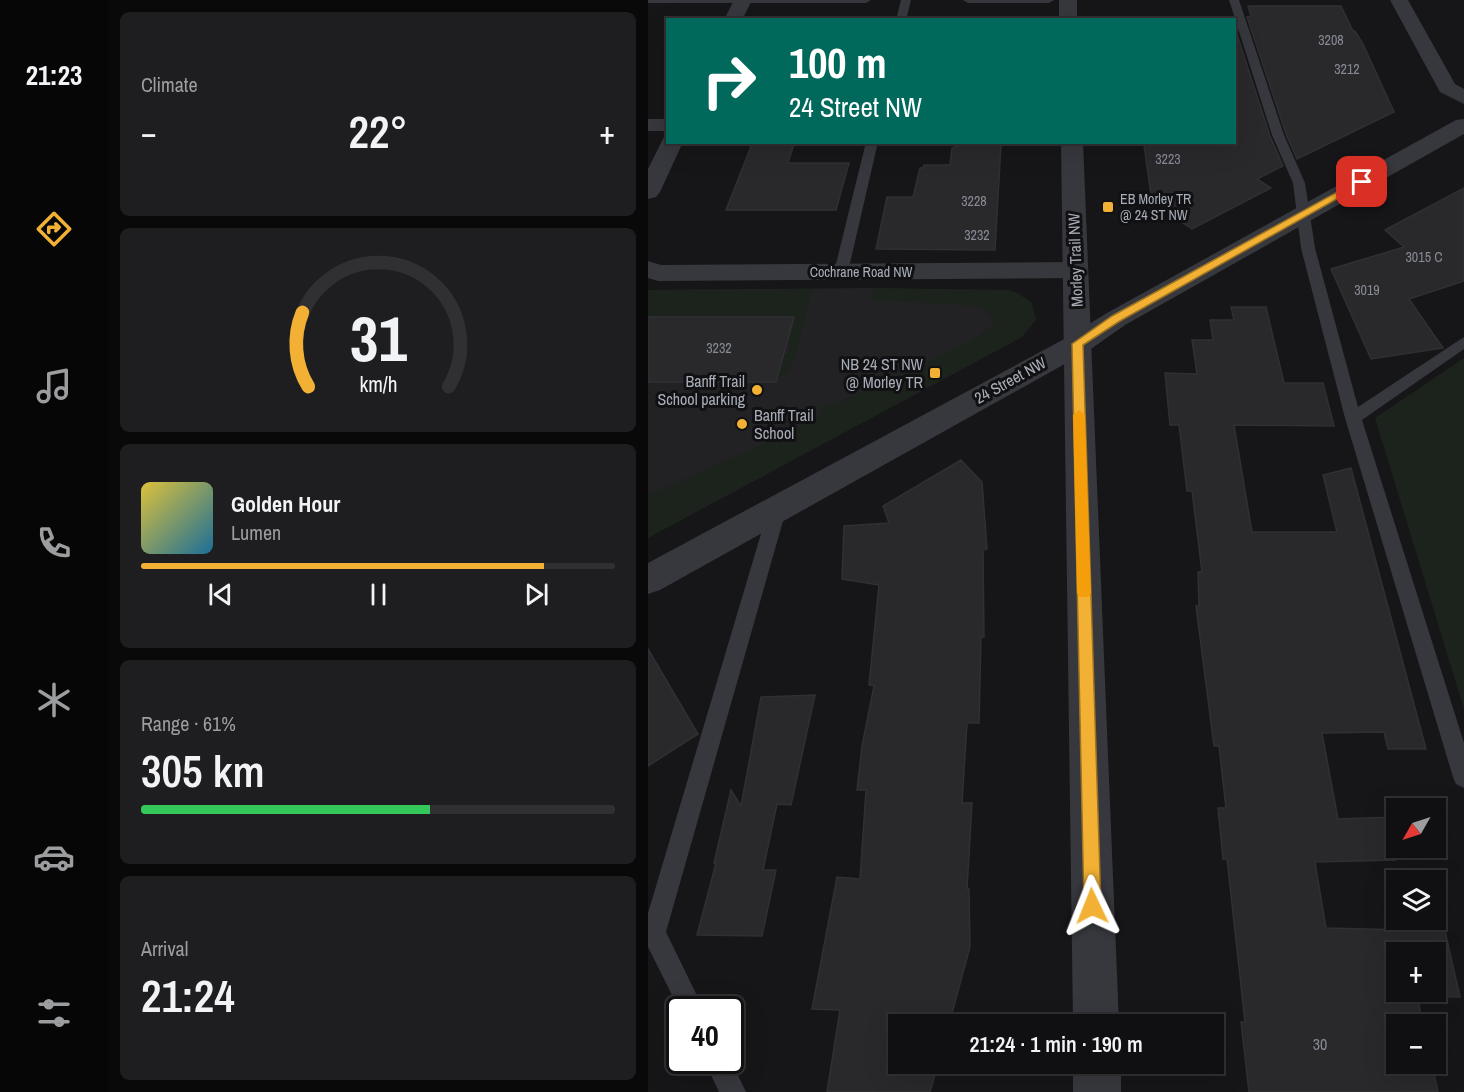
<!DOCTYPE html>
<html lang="en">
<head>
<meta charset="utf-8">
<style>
  body { margin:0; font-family:"Archivo Narrow",sans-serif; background:#1e1e20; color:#f1f3f6; height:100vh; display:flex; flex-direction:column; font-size:22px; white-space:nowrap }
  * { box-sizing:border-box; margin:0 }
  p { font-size:20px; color:#9c9d9f }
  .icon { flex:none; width:33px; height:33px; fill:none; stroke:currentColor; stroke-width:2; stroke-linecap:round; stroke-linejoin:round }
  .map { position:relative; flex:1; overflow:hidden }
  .side { display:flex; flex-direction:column; gap:12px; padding:12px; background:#09090a; width:540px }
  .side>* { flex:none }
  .banner { position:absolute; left:18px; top:18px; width:570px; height:126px; border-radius:0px; box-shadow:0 6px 24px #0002,0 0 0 2px #303032; background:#00695c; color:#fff; overflow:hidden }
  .needle { width:39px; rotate:231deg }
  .fabs { position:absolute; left:738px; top:798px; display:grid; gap:12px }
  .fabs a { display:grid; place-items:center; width:60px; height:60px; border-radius:0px; background:#101012; box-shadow:0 6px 24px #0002,0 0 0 2px #303032; font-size:30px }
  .speed { position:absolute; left:18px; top:996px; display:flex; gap:12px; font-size:30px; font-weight:700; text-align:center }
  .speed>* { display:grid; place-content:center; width:78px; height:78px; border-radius:50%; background:#101012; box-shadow:0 6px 24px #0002,0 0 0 2px #303032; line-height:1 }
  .speed .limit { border:3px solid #111; border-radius:9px; background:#fff; color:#111 }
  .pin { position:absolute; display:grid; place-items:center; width:51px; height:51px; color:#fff; margin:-26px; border-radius:12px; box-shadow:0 3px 9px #0006 }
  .me { position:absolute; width:66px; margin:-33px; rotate:358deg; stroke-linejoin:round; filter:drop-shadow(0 0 4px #0008) }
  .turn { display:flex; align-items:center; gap:21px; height:126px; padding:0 24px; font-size:27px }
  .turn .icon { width:78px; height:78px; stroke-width:2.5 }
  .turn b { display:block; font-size:42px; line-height:51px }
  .big { font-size:45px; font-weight:600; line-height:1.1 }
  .side .tile { flex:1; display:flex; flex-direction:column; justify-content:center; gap:9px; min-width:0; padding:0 21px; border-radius:9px; background:#1e1e20 }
  .side .dial { align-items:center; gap:0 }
  .dial svg { height:156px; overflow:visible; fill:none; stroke:#303032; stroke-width:7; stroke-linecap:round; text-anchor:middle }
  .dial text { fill:#f1f3f6; stroke:none }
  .song { display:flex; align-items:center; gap:18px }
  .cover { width:72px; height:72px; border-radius:9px; background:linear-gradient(135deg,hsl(50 70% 55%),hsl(200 70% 35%)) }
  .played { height:6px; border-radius:3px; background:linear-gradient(90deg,#f2b134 85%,#303032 85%) }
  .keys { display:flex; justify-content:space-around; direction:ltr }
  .heat { display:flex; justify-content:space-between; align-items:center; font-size:33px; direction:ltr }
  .charge { height:9px; border-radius:4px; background:linear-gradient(90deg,#34c759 61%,#303032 0) }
  .trip { position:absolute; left:240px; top:1014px; width:336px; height:60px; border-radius:0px; background:#101012; box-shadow:0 6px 24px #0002,0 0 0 2px #303032; font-weight:600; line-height:60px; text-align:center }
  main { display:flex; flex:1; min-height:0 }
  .tabs { display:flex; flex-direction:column; width:108px; justify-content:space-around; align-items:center; background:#060607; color:#9c9d9f }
  .tabs .icon { width:42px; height:42px }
  .tabs .on { color:#f2b134 }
  .tabs b { font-size:27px; color:#f1f3f6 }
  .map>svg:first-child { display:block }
</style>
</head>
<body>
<main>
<nav class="tabs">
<b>21:23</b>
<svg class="icon on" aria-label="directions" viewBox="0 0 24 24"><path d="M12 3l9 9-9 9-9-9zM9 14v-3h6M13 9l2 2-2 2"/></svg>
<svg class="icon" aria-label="music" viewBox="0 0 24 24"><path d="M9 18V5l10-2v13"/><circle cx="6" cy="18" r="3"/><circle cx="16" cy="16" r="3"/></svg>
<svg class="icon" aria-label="phone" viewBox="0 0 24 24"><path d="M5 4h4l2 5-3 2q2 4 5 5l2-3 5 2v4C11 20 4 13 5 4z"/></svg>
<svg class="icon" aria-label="climate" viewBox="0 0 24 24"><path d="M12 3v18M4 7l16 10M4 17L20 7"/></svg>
<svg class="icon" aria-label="car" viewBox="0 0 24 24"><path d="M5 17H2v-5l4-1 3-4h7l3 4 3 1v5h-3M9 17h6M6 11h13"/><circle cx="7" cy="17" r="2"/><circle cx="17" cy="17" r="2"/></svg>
<svg class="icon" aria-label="filters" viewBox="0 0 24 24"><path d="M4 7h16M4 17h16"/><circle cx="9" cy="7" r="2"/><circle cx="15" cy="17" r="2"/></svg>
</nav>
<section class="side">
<div class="tile"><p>Climate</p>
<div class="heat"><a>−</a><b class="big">22°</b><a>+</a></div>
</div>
<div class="tile dial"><svg viewBox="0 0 100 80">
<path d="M14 69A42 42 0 1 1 86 69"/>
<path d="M14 69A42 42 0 0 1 11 31" stroke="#f2b134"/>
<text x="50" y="56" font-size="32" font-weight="700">31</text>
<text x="50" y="72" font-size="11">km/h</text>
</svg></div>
<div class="tile">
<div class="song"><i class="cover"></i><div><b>Golden Hour</b><p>Lumen</p></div></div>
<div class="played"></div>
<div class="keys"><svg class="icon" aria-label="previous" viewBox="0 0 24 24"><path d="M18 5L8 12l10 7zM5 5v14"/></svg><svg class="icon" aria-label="pause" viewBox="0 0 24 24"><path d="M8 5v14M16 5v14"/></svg><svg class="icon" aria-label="next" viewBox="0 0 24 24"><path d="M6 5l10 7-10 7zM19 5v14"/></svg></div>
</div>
<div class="tile"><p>Range · 61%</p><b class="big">305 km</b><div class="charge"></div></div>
<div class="tile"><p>Arrival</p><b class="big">21:24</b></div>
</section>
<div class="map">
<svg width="816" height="1092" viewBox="0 0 816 1092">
  <rect width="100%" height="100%" fill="#161618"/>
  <path fill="#222225" d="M222 288 328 290 375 325 0 524V290Z"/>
  <path fill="#1c231d" d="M222 288 361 290 371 294 384 303 388 320 374 337 0 538V495L147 430 175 414 171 408C207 397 239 381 273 365 298 353 330 342 348 321L332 306 226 300Z
    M164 289 146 362 138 373 129 379 136 354H140L143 343 139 341 146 317H0V290Z
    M816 358V709L727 418Z"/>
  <path fill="#29292c" stroke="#303034" stroke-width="1.5" fill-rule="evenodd" d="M600 6H693L705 31H707L715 44 746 112 649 159 638 134 599 17 603 16Z
    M586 25 622 136 635 166 609 179 623 188 544 229 504 202 496 145 586 142Z
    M318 143 353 144 347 250 228 249 239 197H265L272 168H275L276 165H302L304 148Z
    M104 144H146L140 163H201L188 210H78Z
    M816 188V281L761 299 795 348 723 359 683 269 756 247 737 230Z
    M583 307H618L636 383H675L686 426 586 425 604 532H689L675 475 703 468 778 749H740L736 732 674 733 690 819 748 817V860L667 862 678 928 797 931 812 997 769 996 775 1024H748V1064H784L790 1092H601L593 1022H597L579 859H575L570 808H578L571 746H566L548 606H551L550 572H554L544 491H539L531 425H522L517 373 549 374 544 340H565L562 320H586ZM748 952H788V992H748Z
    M0 317H146L128 382H0Z
    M313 460 334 482 339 549 335 550 336 637H333L331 723H319L314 803H324L319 889H321L322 947 301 1024H250V1064H290L282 1092H179L192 1010 164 1009 189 877 212 879 218 790H209L214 746 226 686 221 685 231 585 194 579 196 526 241 523 235 506Z
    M0 649 50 734 0 766Z
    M167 695 143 805 129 804 115 870H128L114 936 49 935 68 863H66L83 790 93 806 113 697Z"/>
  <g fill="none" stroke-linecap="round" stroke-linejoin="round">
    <path fill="#37383d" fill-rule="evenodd" d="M0 0H223L218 3H0Z
      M253 0H263L258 20H248Z
      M315 0H406L401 3H320Z
      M581 0H591L636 135 657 183 667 248 710 407 816 337V349L714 420 816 743V788L808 784 805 777 697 418 653 248 645 183 624 135Z
      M218 142H230L200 272 193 276 186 272Z
      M130 500 136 502 139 507 18 932 56 1010H32V1011L0 947V913L121 507 124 502Z
      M82 1059 98 1092H71L56 1060Z"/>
    <path fill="#37383d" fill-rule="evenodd" d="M86 0H104L94 20H76Z
      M742 0H760L807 84 816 89V104L792 92Z
      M0 119H20V131H0Z
      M816 119V134L477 325 440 351 12 590 0 594V563L420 337 459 313 808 120Z
      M16 137H20V142H35L12 192 8 197 0 199V169Z
      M0 261 13 265 427 262 436 264 440 270 436 276 427 278 10 281 0 278Z"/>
    <path fill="#37383d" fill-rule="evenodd" d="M411 0H429V20H411Z
      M413 142H435L471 1024H425Z
      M425 1064H473V1092H425Z"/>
  </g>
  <path fill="#f2b134" stroke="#9d7322" stroke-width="1.5" d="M711 180 719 182 472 321 435 345 453 906 451 913 444 915 438 913 436 906 424 344 464 316Z"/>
  <path fill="#f59e0b" d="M431 410 437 415 443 593 441 597H431L429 593 425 415Z"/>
  <g fill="#f2b134" stroke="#111113" stroke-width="2">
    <rect x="454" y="201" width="12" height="12" rx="3"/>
    <rect x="281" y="367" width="12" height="12" rx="3"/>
    <circle cx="109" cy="390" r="6"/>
    <circle cx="94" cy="424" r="6"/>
  </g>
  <g text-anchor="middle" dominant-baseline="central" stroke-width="6" stroke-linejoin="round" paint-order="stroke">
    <g font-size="14" fill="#888b94">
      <text x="683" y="40">3208</text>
      <text x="699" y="69">3212</text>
      <text x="520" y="159">3223</text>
      <text x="326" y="201">3228</text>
      <text x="329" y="235">3232</text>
      <text x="776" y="257">3015 C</text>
      <text x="719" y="290">3019</text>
      <text x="71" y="348">3232</text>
    </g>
    <g font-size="14" fill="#a8adb8" stroke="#111113" text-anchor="start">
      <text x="472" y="199">EB Morley TR<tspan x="472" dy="16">@ 24 ST NW</tspan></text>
    </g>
    <g font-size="14" fill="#a8adb8" stroke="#111113">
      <text x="213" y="272">Cochrane Road NW</text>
    </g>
    <g font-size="16" fill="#a8adb8" stroke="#111113">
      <text transform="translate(427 260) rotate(-92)">Morley Trail NW</text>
      <text transform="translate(362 380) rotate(-29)">24 Street NW</text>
    </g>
    <g font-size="16" fill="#a8adb8" stroke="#111113" text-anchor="end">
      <text x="275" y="364">NB 24 ST NW<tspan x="275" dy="18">@ Morley TR</tspan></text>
      <text x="97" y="381">Banff Trail<tspan x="97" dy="18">School parking</tspan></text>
      <text x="106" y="415" text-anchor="start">Banff Trail<tspan x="106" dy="18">School</tspan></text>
    </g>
    <g font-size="16" fill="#888b94">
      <text x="672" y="1044">30</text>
    </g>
  </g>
</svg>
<div class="fabs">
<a><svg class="needle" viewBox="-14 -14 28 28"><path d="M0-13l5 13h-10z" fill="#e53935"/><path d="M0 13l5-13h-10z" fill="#9c9d9f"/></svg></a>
<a><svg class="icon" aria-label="layers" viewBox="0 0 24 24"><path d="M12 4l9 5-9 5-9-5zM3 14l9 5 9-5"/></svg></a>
<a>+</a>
<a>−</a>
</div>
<div class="speed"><div class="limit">40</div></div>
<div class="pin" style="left:714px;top:182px;background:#d93025"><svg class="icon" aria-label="arrive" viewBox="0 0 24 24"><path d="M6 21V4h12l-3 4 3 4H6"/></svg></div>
<svg class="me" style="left:444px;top:906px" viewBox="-20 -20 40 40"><path d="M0-17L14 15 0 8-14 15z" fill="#f2b134" stroke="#fff" stroke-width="4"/></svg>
<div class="trip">21:24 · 1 min · 190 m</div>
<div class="banner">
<div class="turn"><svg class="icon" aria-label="right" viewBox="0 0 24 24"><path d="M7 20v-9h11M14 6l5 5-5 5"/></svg><div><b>100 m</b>24 Street NW</div></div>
</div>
</div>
</main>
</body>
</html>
